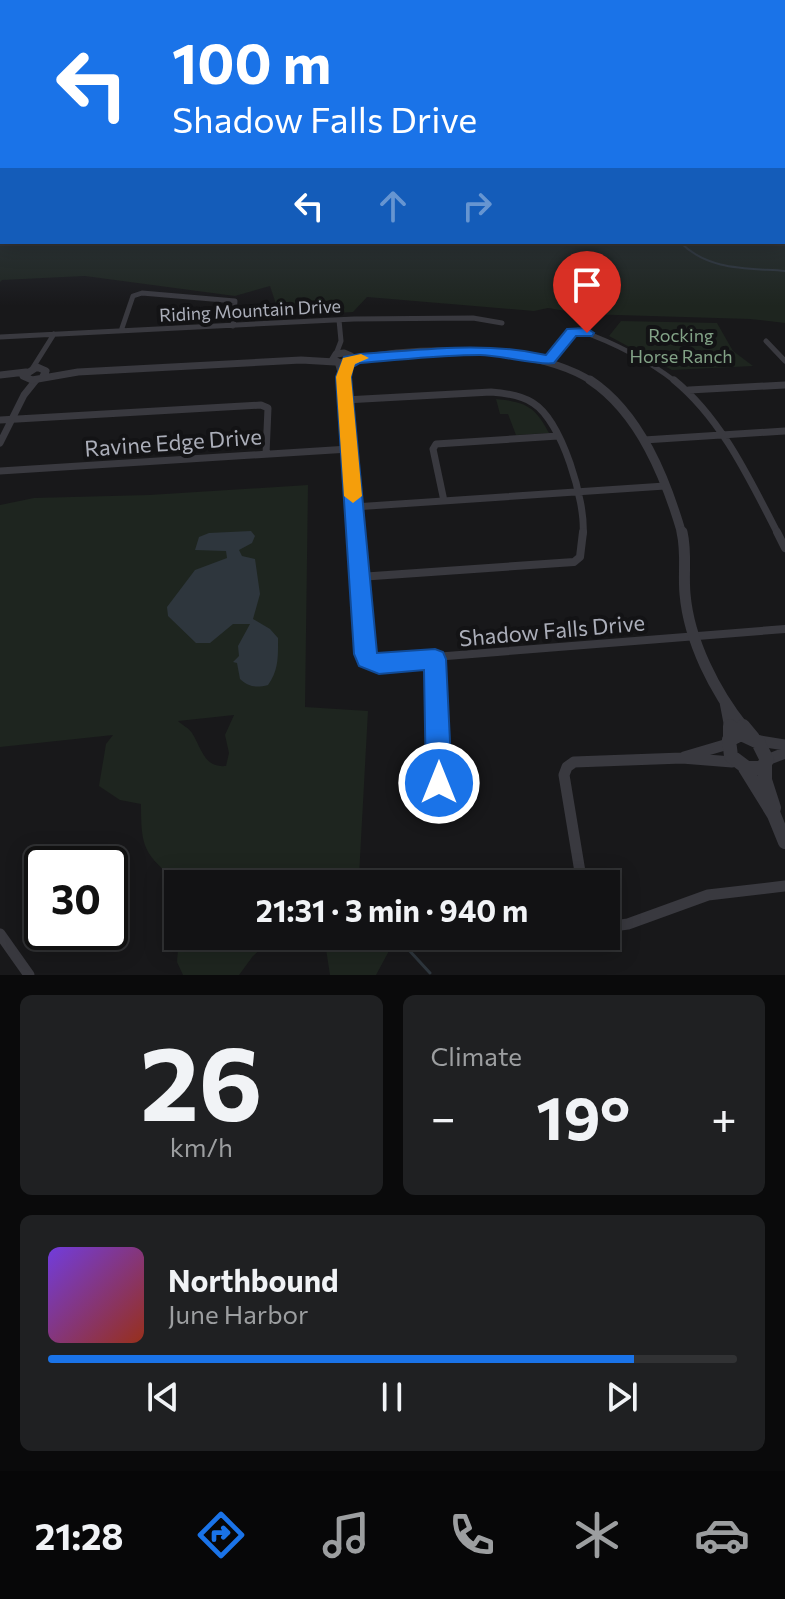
<!DOCTYPE html>
<html lang="en">
<head>
<meta charset="utf-8">
<style>
  body { margin:0; font-family:Commissioner,sans-serif; background:#1f2022; color:#f1f3f6; height:100vh; display:flex; flex-direction:column; font-size:30px; white-space:nowrap }
  * { box-sizing:border-box; margin:0 }
  p { font-size:26px; color:#9c9ea0 }
  .icon { flex:none; width:44px; height:44px; fill:none; stroke:currentColor; stroke-width:2; stroke-linecap:round; stroke-linejoin:round }
  .map { position:relative; height:975px; overflow:hidden }
  .side { display:flex; flex-direction:column; gap:20px; padding:20px; background:#0a0a0b; flex:1 }
  .side>* { flex:none }
  .guide { position:absolute; left:0px; top:0px; width:786px; height:244px; box-shadow:0 4px 20px #0003,0 0 0 2px #313234; background:#1a73e8; color:#fff; overflow:hidden }
  .speed { position:absolute; left:24px; top:846px; display:flex; gap:16px; font-size:40px; font-weight:700; text-align:center }
  .speed>* { display:grid; place-content:center; width:104px; height:104px; border-radius:50%; background:#121214; box-shadow:0 4px 20px #0003,0 0 0 2px #313234; line-height:1 }
  .speed .limit { border:4px solid #111; border-radius:12px; background:#fff; color:#111 }
  .pin { position:absolute; display:grid; place-items:center; width:68px; height:68px; color:#fff; margin:-82px -34px; border-radius:50% 50% 50% 0; rotate:-45deg; box-shadow:0 0 8px #0007 }
  .pin .icon { rotate:45deg }
  .me { position:absolute; width:88px; margin:-44px; rotate:0deg; stroke-linejoin:round; filter:drop-shadow(0 0 6px #0008) }
  .turn { display:flex; align-items:center; gap:28px; height:168px; padding:0 40px; font-size:36px }
  .turn .icon { width:104px; height:104px; stroke-width:2.5 }
  .turn b { display:block; font-size:56px; line-height:68px }
  .lanes { display:flex; align-items:center; height:76px; padding:0 40px; background:#0003; justify-content:center; gap:40px; direction:ltr }
  .lanes .off { opacity:.35 }
  .big { font-size:60px; font-weight:700; line-height:1.1 }
  .side .widget { flex:1; display:flex; flex-direction:column; justify-content:center; gap:12px; min-width:0; padding:0 28px; border-radius:12px; background:#1f2022 }
  .side .dial { align-items:center; gap:0 }
  .dial b { font-size:104px; line-height:1 }
  .song { display:flex; align-items:center; gap:24px }
  .cover { width:96px; height:96px; border-radius:12px; background:linear-gradient(135deg,hsl(260 70% 55%),hsl(10 70% 35%)) }
  .played { height:8px; border-radius:4px; background:linear-gradient(90deg,#1a73e8 85%,#313234 85%) }
  .keys { display:flex; justify-content:space-around; direction:ltr }
  .heat { display:flex; justify-content:space-between; align-items:center; font-size:44px; direction:ltr }
  .side .tiles { flex:1; display:grid; gap:20px; grid-template-columns:1fr 1fr }
  .widget:last-child { grid-column:span 2 }
  .trip { position:absolute; left:164px; top:870px; width:456px; height:80px; border-radius:0px; background:#121214; box-shadow:0 4px 20px #0003,0 0 0 2px #313234; font-weight:700; line-height:80px; text-align:center }
  .dock { display:flex; height:128px; justify-content:space-around; align-items:center; background:#070708; color:#9c9ea0 }
  .dock .icon { width:56px; height:56px }
  .dock .current { color:#1a73e8 }
  .dock b { font-size:36px; color:#f1f3f6 }
  .map>svg:first-child { display:block }
</style>
</head>
<body>
<div class="map">
<svg width="785" height="975" viewBox="0 0 785 975">
  <rect width="100%" height="100%" fill="#18181a"/>
  <path fill="#1e251f" fill-rule="evenodd" d="M785 170V323L750 319 584 314 548 308 534 311 367 297 353 312 280 316 270 286 235 296 85 276 2 280 0 282V207L2 242H784Z
    M621 321 717 323 733 351 753 366 672 370 609 336Z
    M496 399C525 402 535 406 549 433L516 435 508 414H500Z
    M308 485 305 707 368 711 359 876 365 884H179C145 853 141 851 141 804L120 800 99 786 106 744 113 735 0 747V505L34 498 149 495ZM234 715 225 735 229 753 226 766C204 768 202 749 192 733 189 728 182 725 178 721Z
    M179 936H275L253 956 239 975H183L177 962Z
    M324 936H397L376 975H330Z"/>
  <path fill="#2e363d" d="M251 531 255 536 252 543 239 550 242 556 255 559 260 594 253 619 270 629 278 638C278 656 279 670 268 685 256 688 249 687 240 679L237 663 233 662 239 656 238 646 250 624H233L210 643H196L168 616 167 607 195 570 227 558 226 551 195 550 199 537 209 533Z"/>
  <g fill="none" stroke-linecap="round" stroke-linejoin="round">
    <path stroke="#2e363d" stroke-width="2" d="M680 242C708 271 748 268 785 271"/>
    <path stroke="#2e363d" stroke-width="3" d="M396 936 430 973"/>
    <path stroke="#39393f" stroke-width="5" d="M121 331 133 296 142 293 235 301 233 326
      M0 337 354 319 473 318 502 323
      M766 341 785 361
      M336 354 341 341 339 320
      M549 360 572 332 578 330C615 343 645 358 676 382
      M337 362 343 382
      M32 369 54 334
      M34 382 37 379"/>
    <path stroke="#39393f" stroke-width="7" d="M343 380 355 534
      M674 380C722 419 750 480 778 534
      M689 390 785 385
      M345 400 491 392C505 393 521 395 533 403 562 421 586 502 583 534
      M0 420 261 405 268 408 266 454
      M644 440 785 431
      M0 443 24 395 36 380
      M0 471 349 449
      M444 501 433 449 436 444 558 436
      M354 507 665 486"/>
    <path stroke="#39393f" stroke-width="8" d="M355 532 365 654 371 662 785 629
      M777 532 785 548
      M359 577 574 562 580 557 583 532
      M435 659 437 728"/>
    <path stroke="#39393f" stroke-width="11" d="M437 726 439 812
      M760 741 785 745
      M684 757 728 744
      M767 760 785 753
      M582 884 564 775 567 767 574 762 682 758 732 762
      M606 927 628 924 708 895 785 886
      M0 934 29 975"/>
    <path stroke="#39393f" stroke-width="7" d="M344 353 351 356 349 361 340 363 333 359 336 354Z
      M350 360C418 346 535 344 593 382
      M0 375 26 372
      M43 376 46 371 37 367 23 376 32 380 78 372 301 360 335 362"/>
    <path stroke="#39393f" stroke-width="9" d="M590 380C640 413 666 479 682 534"/>
    <path stroke="#39393f" stroke-width="11" d="M682 532C687 553 683 573 685 594 689 641 715 692 744 728
      M725 702 730 728"/>
    <path stroke="#39393f" stroke-width="14" d="M730 726V739
      M743 726 753 738
      M741 734 758 742 767 760 762 768H747L731 756 729 740Z
      M765 765V780L774 808
      M745 768 774 815 785 842"/>
  </g>
  <linearGradient id="sky" x2="0" y2="1"><stop stop-color="#0d0d0e"/><stop offset="0.56" stop-color="#373d49"/><stop offset="1" stop-color="#373d49" stop-opacity="0"/></linearGradient>
  <rect width="785" height="306" fill="url(#sky)"/>
  <path fill="#1a73e8" stroke="#114b97" stroke-width="2" d="M587 328 594 333 592 336H576L554 363C539 366 500 355 480 355 440 355 400 360 360 363L353 367 351 377 377 653 435 649 443 652 446 659 452 783 448 792 439 796 430 792 426 783 424 670 379 674 359 666 354 654 336 377 344 357 360 354C422 350 484 341 546 355L567 329Z"/>
  <path fill="#f59e0b" d="M361 354 369 358 355 364 351 377 362 496 353 503 344 496 336 377 343 358Z"/>
  <g text-anchor="middle" dominant-baseline="central" stroke-width="8" stroke-linejoin="round" paint-order="stroke">
    <g font-size="18" fill="#abaeb9" stroke="#131315">
      <text transform="translate(250 310) rotate(-3)">Riding Mountain Drive</text>
    </g>
    <g font-size="18" fill="#83a387" stroke="#131315">
      <text x="681" y="335">Rocking<tspan x="681" dy="21">Horse Ranch</tspan></text>
    </g>
    <g font-size="22" fill="#abaeb9" stroke="#131315">
      <text transform="translate(173 442) rotate(-4)">Ravine Edge Drive</text>
      <text transform="translate(552 630) rotate(-5)">Shadow Falls Drive</text>
    </g>
  </g>
</svg>
<div class="speed"><div class="limit">30</div></div>
<div class="pin" style="left:587px;top:333px;background:#d93025"><svg class="icon" aria-label="arrive" viewBox="0 0 24 24"><path d="M6 21V4h12l-3 4 3 4H6"/></svg></div>
<svg class="me" style="left:439px;top:783px" viewBox="-20 -20 40 40"><circle r="17" fill="#1a73e8" stroke="#fff" stroke-width="3"/><path d="M0-11L8 9 0 5-8 9z" fill="#fff"/></svg>
<div class="trip">21:31 · 3 min · 940 m</div>
<div class="guide">
<div class="turn"><svg class="icon" aria-label="left" viewBox="0 0 24 24"><path d="M17 20v-9H6M10 6l-5 5 5 5"/></svg><div><b>100 m</b>Shadow Falls Drive</div></div>
<div class="lanes"><svg class="icon" aria-label="left" viewBox="0 0 24 24"><path d="M17 20v-9H6M10 6l-5 5 5 5"/></svg><svg class="icon off" aria-label="ahead" viewBox="0 0 24 24"><path d="M12 20V5M6 11l6-6 6 6"/></svg><svg class="icon off" aria-label="right" viewBox="0 0 24 24"><path d="M7 20v-9h11M14 6l5 5-5 5"/></svg></div>
</div>
</div>
<section class="side">
<div class="tiles">
<div class="widget dial"><b>26</b><p>km/h</p></div>
<div class="widget"><p>Climate</p>
<div class="heat"><a>−</a><b class="big">19°</b><a>+</a></div>
</div>
<div class="widget">
<div class="song"><i class="cover"></i><div><b>Northbound</b><p>June Harbor</p></div></div>
<div class="played"></div>
<div class="keys"><svg class="icon" aria-label="previous" viewBox="0 0 24 24"><path d="M18 5L8 12l10 7zM5 5v14"/></svg><svg class="icon" aria-label="pause" viewBox="0 0 24 24"><path d="M8 5v14M16 5v14"/></svg><svg class="icon" aria-label="next" viewBox="0 0 24 24"><path d="M6 5l10 7-10 7zM19 5v14"/></svg></div>
</div>
</div>
</section>
<nav class="dock">
<b>21:28</b>
<svg class="icon current" aria-label="directions" viewBox="0 0 24 24"><path d="M12 3l9 9-9 9-9-9zM9 14v-3h6M13 9l2 2-2 2"/></svg>
<svg class="icon" aria-label="music" viewBox="0 0 24 24"><path d="M9 18V5l10-2v13"/><circle cx="6" cy="18" r="3"/><circle cx="16" cy="16" r="3"/></svg>
<svg class="icon" aria-label="phone" viewBox="0 0 24 24"><path d="M5 4h4l2 5-3 2q2 4 5 5l2-3 5 2v4C11 20 4 13 5 4z"/></svg>
<svg class="icon" aria-label="climate" viewBox="0 0 24 24"><path d="M12 3v18M4 7l16 10M4 17L20 7"/></svg>
<svg class="icon" aria-label="car" viewBox="0 0 24 24"><path d="M5 17H2v-5l4-1 3-4h7l3 4 3 1v5h-3M9 17h6M6 11h13"/><circle cx="7" cy="17" r="2"/><circle cx="17" cy="17" r="2"/></svg>
</nav>
</body>
</html>
